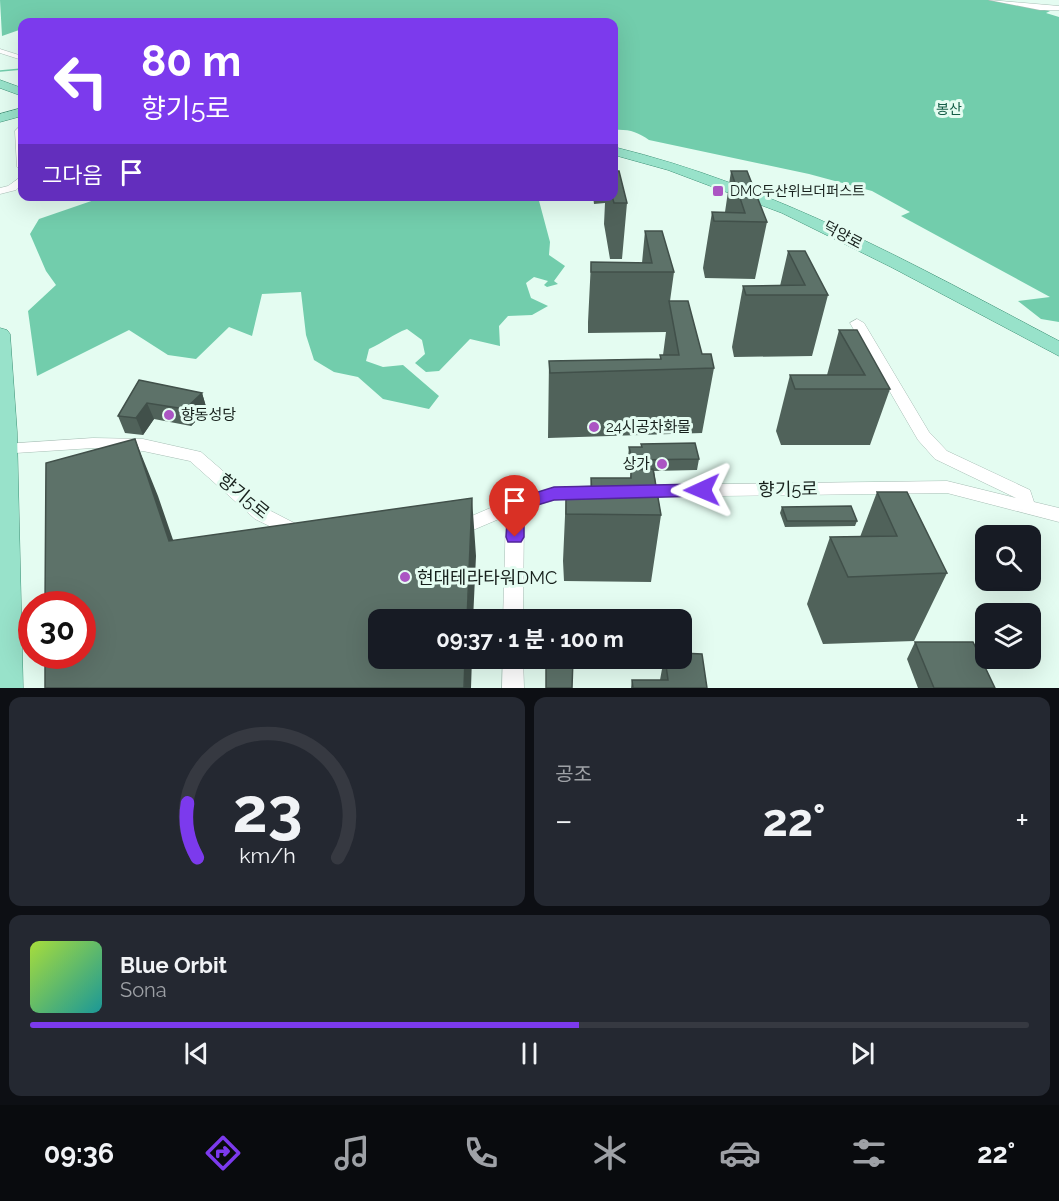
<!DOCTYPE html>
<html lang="ko">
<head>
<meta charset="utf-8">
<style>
  body { margin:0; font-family:Raleway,"Noto Sans KR",sans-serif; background:#242831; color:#f1f3f6; height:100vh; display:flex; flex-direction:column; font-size:22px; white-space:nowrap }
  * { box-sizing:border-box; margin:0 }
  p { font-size:20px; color:#9ea1a6 }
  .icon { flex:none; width:33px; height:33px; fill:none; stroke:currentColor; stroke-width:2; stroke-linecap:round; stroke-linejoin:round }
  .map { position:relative; height:688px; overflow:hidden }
  .panel { display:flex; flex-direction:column; gap:9px; padding:9px; background:#0d0f14; flex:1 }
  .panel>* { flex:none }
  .banner { position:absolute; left:18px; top:18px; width:600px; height:183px; border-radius:12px; box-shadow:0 6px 24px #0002; background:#7c3aed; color:#fff; overflow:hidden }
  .fabs { position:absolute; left:975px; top:525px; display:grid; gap:12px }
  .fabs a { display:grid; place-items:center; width:66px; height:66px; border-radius:12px; background:#171b24; box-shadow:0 6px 24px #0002; font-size:30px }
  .speed { position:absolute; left:18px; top:591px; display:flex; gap:12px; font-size:30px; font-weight:700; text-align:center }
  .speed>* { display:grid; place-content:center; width:78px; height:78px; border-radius:50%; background:#171b24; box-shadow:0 6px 24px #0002; line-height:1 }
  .speed .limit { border:9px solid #d22; background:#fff; color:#111 }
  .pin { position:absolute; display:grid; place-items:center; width:51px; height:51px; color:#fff; margin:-62px -26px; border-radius:50% 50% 50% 0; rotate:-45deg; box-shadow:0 0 6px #0007 }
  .pin .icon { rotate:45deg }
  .me { position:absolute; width:66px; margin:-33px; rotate:269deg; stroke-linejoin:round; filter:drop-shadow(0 0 4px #0008) }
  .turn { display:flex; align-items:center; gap:21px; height:126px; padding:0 24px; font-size:27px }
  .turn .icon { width:78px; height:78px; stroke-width:2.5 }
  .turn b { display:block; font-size:42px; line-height:51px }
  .then { display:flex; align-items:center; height:57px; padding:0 24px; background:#0003; gap:12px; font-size:22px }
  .big { font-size:45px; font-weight:700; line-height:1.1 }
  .panel .widget { flex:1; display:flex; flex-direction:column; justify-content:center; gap:9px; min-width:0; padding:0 21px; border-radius:12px; background:#242831 }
  .panel .dial { align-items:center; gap:0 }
  .dial svg { height:156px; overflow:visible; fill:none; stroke:#363941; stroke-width:7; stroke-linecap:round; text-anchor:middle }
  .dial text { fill:#f1f3f6; stroke:none }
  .song { display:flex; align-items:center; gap:18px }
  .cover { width:72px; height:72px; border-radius:9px; background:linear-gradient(135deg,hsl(80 70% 55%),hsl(180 70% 35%)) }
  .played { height:6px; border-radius:3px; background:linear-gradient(90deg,#7c3aed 55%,#363941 55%) }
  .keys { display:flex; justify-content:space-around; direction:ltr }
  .heat { display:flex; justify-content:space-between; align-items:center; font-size:33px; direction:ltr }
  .panel .tiles { flex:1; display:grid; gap:9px; grid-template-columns:1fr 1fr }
  .widget:last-child { grid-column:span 2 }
  .trip { position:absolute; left:368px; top:609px; width:324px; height:60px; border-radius:12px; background:#171b24; box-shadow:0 6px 24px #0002; font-weight:700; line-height:60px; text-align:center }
  .tabs { display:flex; height:96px; justify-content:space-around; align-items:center; background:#090b0e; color:#9ea1a6 }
  .tabs .icon { width:42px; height:42px }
  .tabs .selected { color:#7c3aed }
  .tabs b { font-size:27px; color:#f1f3f6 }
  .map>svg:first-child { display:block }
</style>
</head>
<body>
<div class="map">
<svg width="1059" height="688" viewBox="0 0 1059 688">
  <rect width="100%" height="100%" fill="#e4fcf1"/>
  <path fill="#72cdac" d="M0 0H990L1050 11 1046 13 1059 17V322L1041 319 1018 301 1050 297 901 216 910 212 872 191 809 174 649 140C638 132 628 129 614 130V22H22V29L2 36Z
    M237 196 538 197 550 242 549 255 565 266 554 281 558 284 547 287 544 285 548 281 534 277 526 283 531 298 548 306 532 315 508 316 499 326 500 346 470 339 439 371 426 372 415 363 425 354 422 340 407 329C393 334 383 343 369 349L366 361 383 367 403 365 439 396 429 409 383 399 358 377 334 372 314 360 306 335 301 292 262 294 252 336 229 327 196 359 168 355 129 330 37 376 28 311 56 285 46 271 30 234 39 219 103 197Z"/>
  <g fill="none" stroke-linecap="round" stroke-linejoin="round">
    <path stroke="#71ccab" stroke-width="1.5" d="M0 71 22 69"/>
    <defs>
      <path id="minor" d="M989 0 1059 6V10H1040Z
        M0 49 22 56V60L0 53Z
        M22 124V170L17 167 15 131Z
        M22 176V184L16 190 0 194V188L8 186Z
        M857 319 864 323 929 432 947 451 1030 490 1034 502 1059 508V522L947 493 639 497 633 495 631 491 633 487 639 485 947 481 1016 498 935 459 918 440 850 323Z
        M93 438 143 439 201 452 267 509 304 528 307 533 304 538 298 540 255 519 190 461 143 451 93 448 0 454V446L4 444Z
        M607 485 613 487 615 491 613 495 554 500 524 509 523 620H503L506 516 459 536 453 534 450 529 453 524 509 500 554 488Z
        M503 658H523L524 688H502Z"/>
      <path id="primary" d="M0 80 22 88V96L0 88Z
        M22 108V116L0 122V114Z
        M614 147C774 186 915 265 1059 341V356L891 267 782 213 668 170 614 155Z
        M0 328 7 330 10 334 17 432 23 688H0Z"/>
    </defs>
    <use href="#minor" stroke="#a7beb5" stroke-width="1"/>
    <use href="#primary" stroke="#3e9176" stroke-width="1"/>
    <use href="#minor" fill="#fff" fill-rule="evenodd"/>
    <use href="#primary" fill="#98e2ca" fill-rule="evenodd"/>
  </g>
  <path fill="#50625a" d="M731 171 767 222 755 279 705 278 703 268 712 212H725Z
    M593 196H614L627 203 622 259H610L604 224 605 203 594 204Z
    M645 231 674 272 670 301 702 354 714 368 702 433 548 438 549 361 660 359V355H663L666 332 588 333V322L591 262 642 263Z
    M788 251 828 295 812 356 734 357 732 347 743 286H780Z
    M839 330 890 389 870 445H781L776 431 790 375H827Z
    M139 380 202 393 207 410 191 426 154 419 143 435 125 433 118 416Z
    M641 444 699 459 697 470 654 471 661 515 651 582 564 581 563 561 566 494H590L591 478H630L631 471 628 458 629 447H641Z
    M877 492 947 573 914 641 823 644 807 604 830 537H860Z
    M782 507 857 521 855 526 785 527 780 513Z
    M915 642 995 688H918L907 659Z
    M664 658H681L707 688H631L632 680H660Z"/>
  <path fill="#41504a" d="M202 393 207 410 191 426 185 409Z
    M147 403 154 419 143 435 136 418Z
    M135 439 158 496 193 598 169 541Z
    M472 498 476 556 473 620H467Z
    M465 658H472L471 688H464Z"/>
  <path fill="#5d7269" stroke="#41504a" stroke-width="1.5" d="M614 171H619L627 203H614L612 196H614Z
    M731 171H747L767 222 714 221 712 212 745 213Z
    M645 231H662L674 272H591V262L652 263Z
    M788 251H805L828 295H746L743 286 805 285Z
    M669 301H688L702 354H711L714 368 550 373 549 361 661 359 660 355H679Z
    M839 330H857L890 389H795L790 375H865Z
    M139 380 202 393 185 409 147 403 136 418 118 416Z
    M135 439 169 541 472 498 467 620H378V658H465L464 688H45V656H82V604H45L46 463Z
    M695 443 699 459 632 460 629 447H642L641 444Z
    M653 469 661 515 566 514V494H592L591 478H631V470Z
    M877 492H907L947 573 848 577 830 537 897 536Z
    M851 506 857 521H787L782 507Z
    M915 642H973L995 688H934Z
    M681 653 702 654 707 688H633L632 680H668L665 658H681Z
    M546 658H573L572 688H546Z"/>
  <path fill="#7c3aed" stroke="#51269a" stroke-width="1.5" d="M702 484 710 490 702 496 554 500 524 509V537L521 542H508L506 537 509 501 554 487Z"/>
  <g fill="#ab55c3" stroke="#e4fcf1" stroke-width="2">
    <rect x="712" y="185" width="12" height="12" rx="3"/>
    <circle cx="169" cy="415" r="6"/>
    <circle cx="594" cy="427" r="6"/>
    <circle cx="662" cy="464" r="6"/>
    <circle cx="405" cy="577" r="6"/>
  </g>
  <g text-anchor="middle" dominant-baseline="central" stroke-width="6" stroke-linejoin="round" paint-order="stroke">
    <g font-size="14" fill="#145d47" stroke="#e4fcf1">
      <text x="949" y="109">봉산</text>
    </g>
    <g font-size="14" fill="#17201c" stroke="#e4fcf1" text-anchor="start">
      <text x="730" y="191">DMC두산위브더퍼스트</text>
    </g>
    <g font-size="15" fill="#17201c" stroke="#e4fcf1">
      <text transform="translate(843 235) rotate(28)">덕양로</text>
    </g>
    <g font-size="15" fill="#17201c" stroke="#e4fcf1" text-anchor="start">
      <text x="181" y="415">향동성당</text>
      <text x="606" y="427">24시공차화물</text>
      <text x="650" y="464" text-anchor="end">상가</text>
    </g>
    <g font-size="18" fill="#17201c" stroke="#e4fcf1">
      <text transform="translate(788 489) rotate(-1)">향기5로</text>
      <text transform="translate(244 496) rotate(39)">향기5로</text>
    </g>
    <g font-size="18" fill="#17201c" stroke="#e4fcf1" text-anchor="start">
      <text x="417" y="577">현대테라타워DMC</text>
    </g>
  </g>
</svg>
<div class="fabs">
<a><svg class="icon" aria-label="search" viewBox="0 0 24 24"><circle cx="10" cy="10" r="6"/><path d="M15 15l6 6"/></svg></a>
<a><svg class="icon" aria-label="layers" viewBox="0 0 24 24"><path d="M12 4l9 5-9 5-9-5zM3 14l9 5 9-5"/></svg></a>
</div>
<div class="speed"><div class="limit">30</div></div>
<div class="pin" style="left:515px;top:537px;background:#d93025"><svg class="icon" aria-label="arrive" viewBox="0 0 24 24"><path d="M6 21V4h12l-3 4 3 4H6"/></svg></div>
<svg class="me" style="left:702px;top:490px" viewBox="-20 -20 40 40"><path d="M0-17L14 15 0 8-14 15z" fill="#7c3aed" stroke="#fff" stroke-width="4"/></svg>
<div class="trip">09:37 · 1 분 · 100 m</div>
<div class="banner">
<div class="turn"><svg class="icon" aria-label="left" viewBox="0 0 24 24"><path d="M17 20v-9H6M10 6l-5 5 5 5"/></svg><div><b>80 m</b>향기5로</div></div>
<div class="then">그다음<svg class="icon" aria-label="arrive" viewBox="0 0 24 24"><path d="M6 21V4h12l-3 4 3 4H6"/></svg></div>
</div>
</div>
<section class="panel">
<div class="tiles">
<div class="widget dial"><svg viewBox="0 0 100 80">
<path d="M14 69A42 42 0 1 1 86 69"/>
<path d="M14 69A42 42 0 0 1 9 41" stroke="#7c3aed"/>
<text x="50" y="56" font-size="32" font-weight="700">23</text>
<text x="50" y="72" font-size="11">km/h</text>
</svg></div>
<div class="widget"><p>공조</p>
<div class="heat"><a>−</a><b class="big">22°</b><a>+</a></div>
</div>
<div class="widget">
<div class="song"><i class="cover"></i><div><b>Blue Orbit</b><p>Sona</p></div></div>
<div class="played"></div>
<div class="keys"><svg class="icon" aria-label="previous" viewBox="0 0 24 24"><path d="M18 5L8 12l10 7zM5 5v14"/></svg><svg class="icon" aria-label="pause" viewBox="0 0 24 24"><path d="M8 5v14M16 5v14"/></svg><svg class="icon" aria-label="next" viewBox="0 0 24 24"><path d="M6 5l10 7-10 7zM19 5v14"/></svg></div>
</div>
</div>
</section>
<nav class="tabs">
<b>09:36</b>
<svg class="icon selected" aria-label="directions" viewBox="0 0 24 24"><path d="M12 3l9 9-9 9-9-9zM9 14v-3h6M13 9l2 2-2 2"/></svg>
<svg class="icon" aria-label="music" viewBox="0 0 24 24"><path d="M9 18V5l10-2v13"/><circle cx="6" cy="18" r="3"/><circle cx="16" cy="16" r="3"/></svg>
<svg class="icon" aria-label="phone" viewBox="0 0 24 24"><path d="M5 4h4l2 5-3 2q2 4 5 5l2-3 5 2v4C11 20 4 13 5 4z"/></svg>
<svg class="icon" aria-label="climate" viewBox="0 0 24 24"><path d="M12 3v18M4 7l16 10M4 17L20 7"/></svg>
<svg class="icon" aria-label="car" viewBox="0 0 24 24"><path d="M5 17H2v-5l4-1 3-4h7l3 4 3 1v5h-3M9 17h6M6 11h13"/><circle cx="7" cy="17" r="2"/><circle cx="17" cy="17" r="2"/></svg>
<svg class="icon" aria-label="filters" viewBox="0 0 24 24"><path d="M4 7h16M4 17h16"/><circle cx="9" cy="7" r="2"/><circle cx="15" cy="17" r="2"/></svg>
<b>22°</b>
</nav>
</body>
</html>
